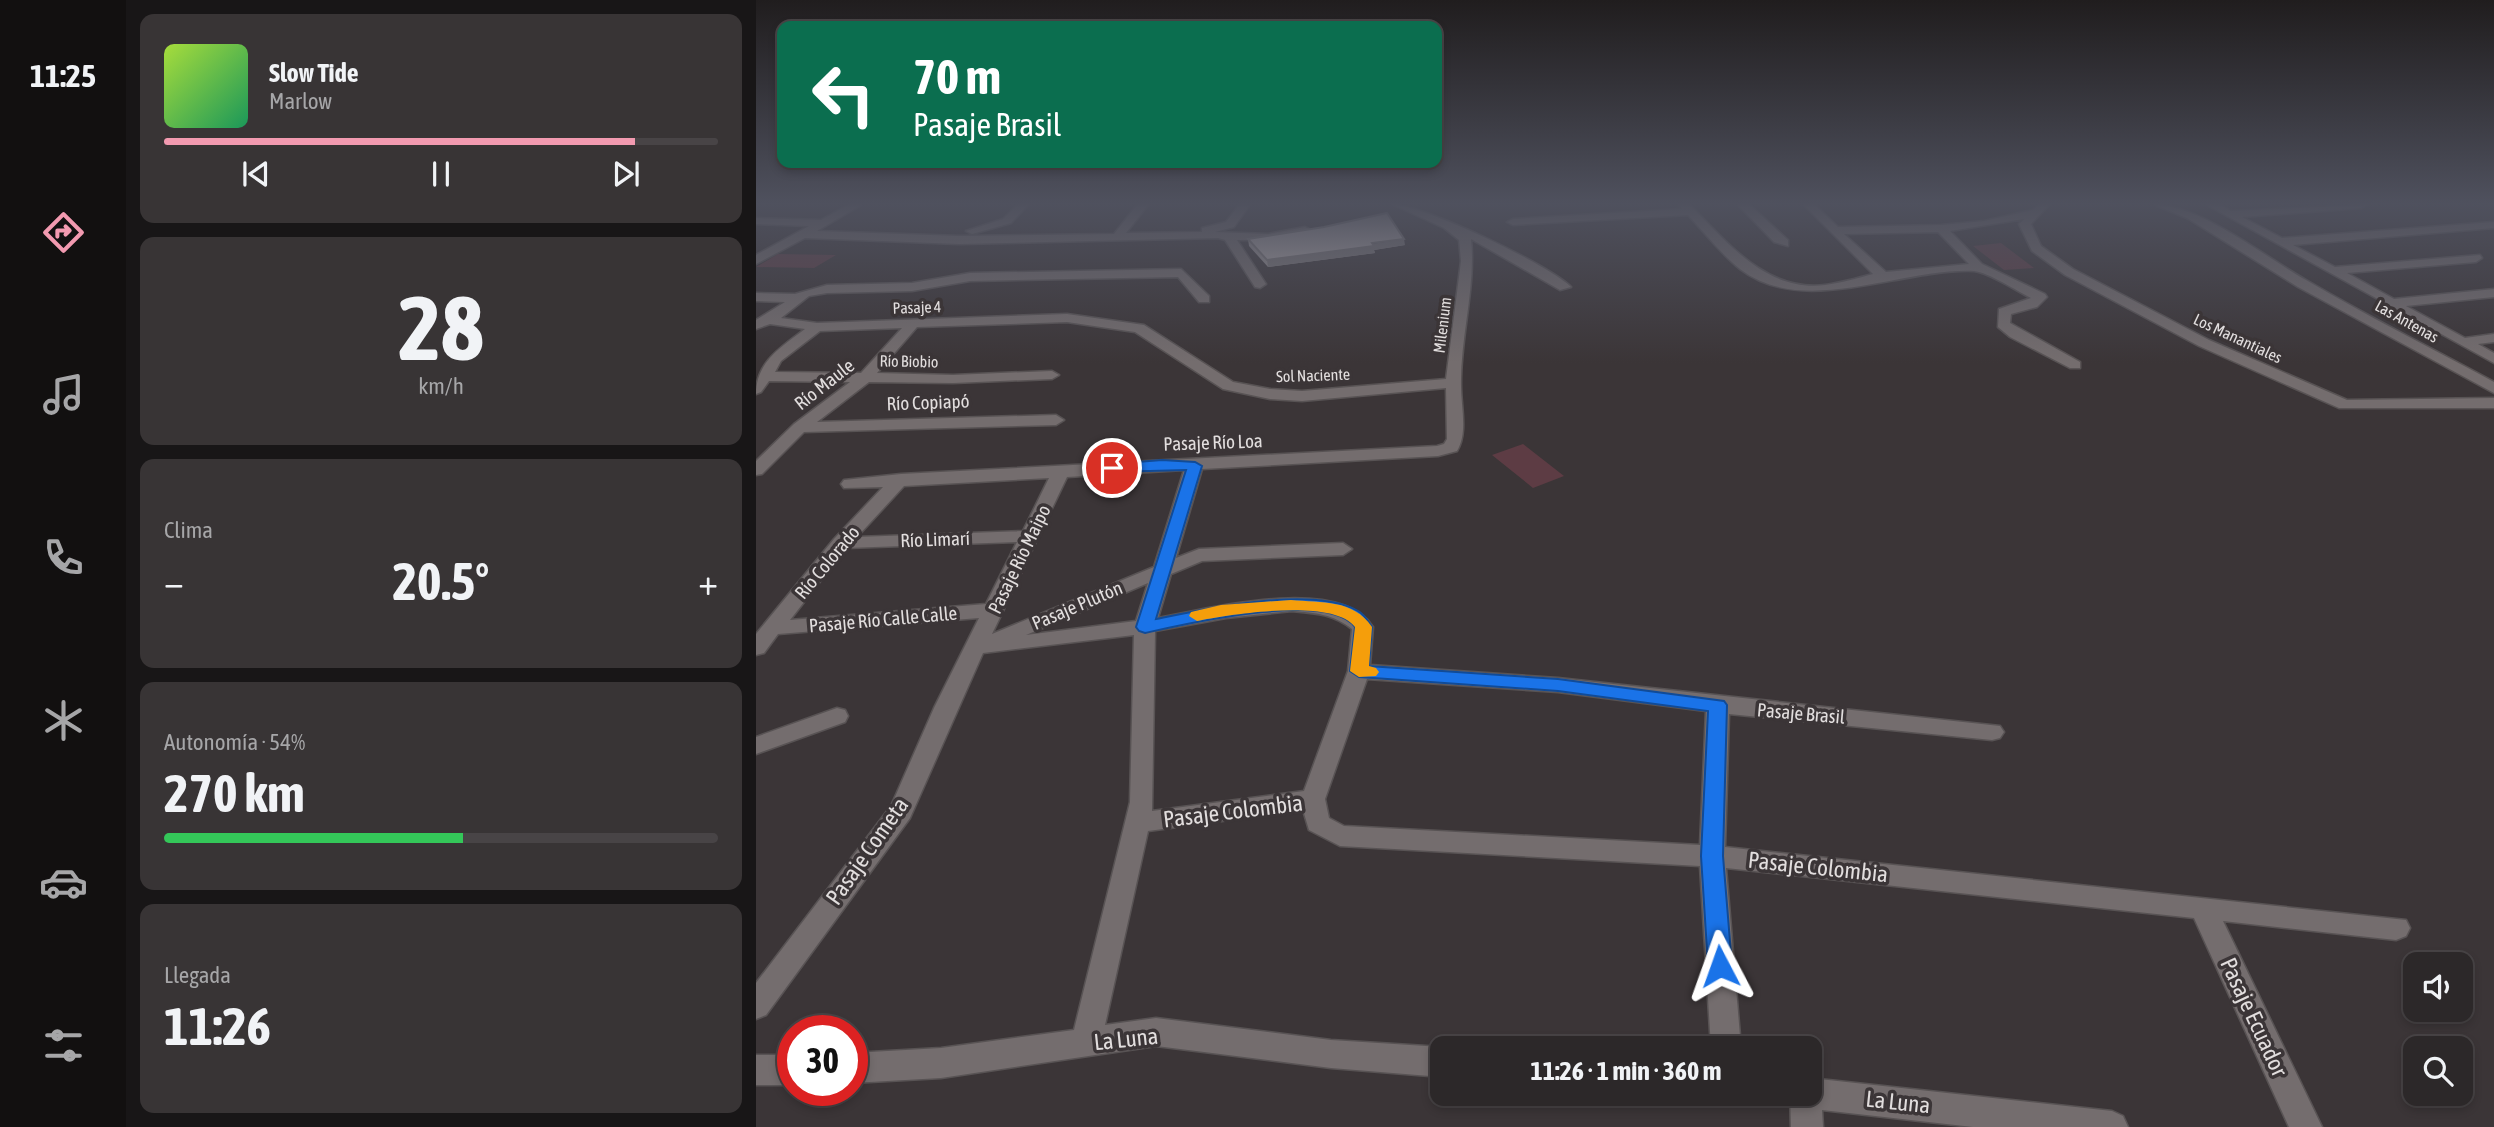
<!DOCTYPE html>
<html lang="es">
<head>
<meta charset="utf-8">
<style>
  body { margin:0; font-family:"Asap Condensed",sans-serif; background:#383435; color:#f1f3f6; height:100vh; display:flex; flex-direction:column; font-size:26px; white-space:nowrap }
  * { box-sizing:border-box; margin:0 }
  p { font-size:23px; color:#a6a6a8 }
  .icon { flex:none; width:38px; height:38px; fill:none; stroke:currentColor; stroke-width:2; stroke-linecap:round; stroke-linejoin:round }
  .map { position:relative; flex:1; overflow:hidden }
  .drawer { display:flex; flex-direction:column; gap:14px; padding:14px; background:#181617; width:630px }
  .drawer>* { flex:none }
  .hud { position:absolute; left:21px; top:21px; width:665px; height:147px; border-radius:14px; box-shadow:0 4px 10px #0003,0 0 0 2px #484446; background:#0b6e4f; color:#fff; overflow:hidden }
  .fabs { position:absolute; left:1647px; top:952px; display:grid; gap:14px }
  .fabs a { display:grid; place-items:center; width:70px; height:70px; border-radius:14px; background:#2c2829; box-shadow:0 4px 10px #0003,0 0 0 2px #484446; font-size:35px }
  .speed { position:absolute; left:21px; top:1015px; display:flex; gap:14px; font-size:35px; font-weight:700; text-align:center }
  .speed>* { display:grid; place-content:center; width:91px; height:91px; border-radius:50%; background:#2c2829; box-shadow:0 4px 10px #0003,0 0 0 2px #484446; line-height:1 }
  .speed .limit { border:10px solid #d22; background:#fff; color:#111 }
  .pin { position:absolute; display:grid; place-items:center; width:60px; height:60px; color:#fff; margin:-30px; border:4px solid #fff; border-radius:50%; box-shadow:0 2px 7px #0007 }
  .me { position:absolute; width:77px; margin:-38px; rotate:356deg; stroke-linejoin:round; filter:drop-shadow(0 0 5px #0008) }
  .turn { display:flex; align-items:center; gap:24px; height:147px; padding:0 21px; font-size:32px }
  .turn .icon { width:91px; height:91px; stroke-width:2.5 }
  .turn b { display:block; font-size:49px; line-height:60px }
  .big { font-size:52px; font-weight:700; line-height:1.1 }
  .drawer .tile { flex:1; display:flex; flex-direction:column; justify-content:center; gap:10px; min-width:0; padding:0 24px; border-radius:14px; background:#383435 }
  .drawer .dial { align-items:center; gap:0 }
  .dial b { font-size:91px; line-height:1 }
  .song { display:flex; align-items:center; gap:21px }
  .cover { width:84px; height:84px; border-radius:10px; background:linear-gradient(135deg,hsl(80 70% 55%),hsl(150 70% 35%)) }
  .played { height:7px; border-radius:4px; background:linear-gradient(90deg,#f29ab0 85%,#484446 85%) }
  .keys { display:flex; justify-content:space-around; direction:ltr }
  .heat { display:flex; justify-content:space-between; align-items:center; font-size:38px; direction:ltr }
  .charge { height:10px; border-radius:5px; background:linear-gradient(90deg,#34c759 54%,#484446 0) }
  .trip { position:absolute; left:674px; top:1036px; width:392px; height:70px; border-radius:14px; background:#2c2829; box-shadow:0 4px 10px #0003,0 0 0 2px #484446; font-weight:700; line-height:70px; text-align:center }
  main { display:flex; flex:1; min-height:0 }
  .dock { display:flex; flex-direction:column; width:126px; justify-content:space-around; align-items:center; background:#121010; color:#a6a6a8 }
  .dock .icon { width:49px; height:49px }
  .dock .current { color:#f29ab0 }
  .dock b { font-size:32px; color:#f1f3f6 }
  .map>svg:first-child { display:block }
</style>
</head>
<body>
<main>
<nav class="dock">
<b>11:25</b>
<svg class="icon current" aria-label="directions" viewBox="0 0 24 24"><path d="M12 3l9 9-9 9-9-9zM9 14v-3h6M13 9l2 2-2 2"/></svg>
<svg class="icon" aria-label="music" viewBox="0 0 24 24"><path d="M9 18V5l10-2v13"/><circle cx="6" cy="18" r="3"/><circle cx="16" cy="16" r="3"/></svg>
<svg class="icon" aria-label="phone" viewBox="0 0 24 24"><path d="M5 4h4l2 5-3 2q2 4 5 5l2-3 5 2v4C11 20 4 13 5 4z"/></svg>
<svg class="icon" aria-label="climate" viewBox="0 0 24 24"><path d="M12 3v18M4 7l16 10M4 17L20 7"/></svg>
<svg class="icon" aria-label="car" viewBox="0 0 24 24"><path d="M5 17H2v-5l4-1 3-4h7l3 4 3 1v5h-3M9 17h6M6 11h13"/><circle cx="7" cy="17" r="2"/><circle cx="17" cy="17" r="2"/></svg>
<svg class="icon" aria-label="filters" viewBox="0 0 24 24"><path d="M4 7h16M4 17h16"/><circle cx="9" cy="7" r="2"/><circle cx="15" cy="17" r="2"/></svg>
</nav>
<section class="drawer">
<div class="tile">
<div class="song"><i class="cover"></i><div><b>Slow Tide</b><p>Marlow</p></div></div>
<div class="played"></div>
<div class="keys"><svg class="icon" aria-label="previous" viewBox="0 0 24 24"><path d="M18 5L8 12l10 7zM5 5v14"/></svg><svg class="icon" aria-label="pause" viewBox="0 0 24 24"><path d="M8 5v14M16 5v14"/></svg><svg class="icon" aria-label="next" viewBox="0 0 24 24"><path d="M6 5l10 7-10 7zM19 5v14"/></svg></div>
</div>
<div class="tile dial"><b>28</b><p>km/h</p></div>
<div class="tile"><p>Clima</p>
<div class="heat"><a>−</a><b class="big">20.5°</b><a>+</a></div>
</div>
<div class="tile"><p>Autonomía · 54%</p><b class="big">270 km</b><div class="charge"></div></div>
<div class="tile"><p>Llegada</p><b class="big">11:26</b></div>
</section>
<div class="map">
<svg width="1738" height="1127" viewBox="0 0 1738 1127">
  <rect width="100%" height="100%" fill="#3b3537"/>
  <path fill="#5d3c44" d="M1245 243 1278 268 1248 270 1217 246Z
    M22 254 80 255 58 268 0 267Z
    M767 444 808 476 777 488 736 455Z"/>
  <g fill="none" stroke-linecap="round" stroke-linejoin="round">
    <defs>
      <path id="minor" d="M92 205H105L61 231 203 236 358 234 381 205H392L370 233 446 232V228L470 222 483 205 493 206 478 227 459 232 512 234 549 227 555 230 512 240H481L510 284 504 288 499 287 469 240 462 238 203 244 49 238 0 264V255L53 226 0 224V218L65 220Z
        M261 205H272L255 223 216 234 210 231 247 219Z
        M638 205C668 205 793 265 815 287L804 290 715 239C720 288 704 337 705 386 705 407 712 433 701 451L682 456 446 469 420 558 443 549 587 543 596 549 587 555 446 561 415 574 402 618C453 609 583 574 617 627L614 665 802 678 1244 726 1248 732 1244 738 1236 740 973 714 969 847 1650 920 1654 928 1650 936 1640 940 1467 921 1566 1127H1533L1438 918 970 868 985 1048H955L944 866 584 846 553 830 547 810 392 831 349 1025 400 1018 575 1040 686 1047V1077L575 1068 400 1046 185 1078 96 1083V1053L185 1048 318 1030 374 802 378 635 227 653 154 818 10 1015 0 1019V983L135 806 178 708 223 618 22 634 8 653 0 655V634L78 539 127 487 88 488 85 484 88 480 145 474 681 446 688 444 691 439 690 388 546 401 514 399 467 389 379 332 311 322 161 327 121 373 197 375 296 371 303 375 296 379 197 383 113 382 61 422 300 415 308 420 300 425 48 432 6 474 0 475V461L38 424 94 382 13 381 5 392 0 394C0 362 25 347 49 329L14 324 0 329V320L29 302 0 301V293L39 294 71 285 156 283 214 273 425 269 453 296V302H443L422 277 214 281 156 291 71 293 53 296 25 318 61 323 311 314 388 325 477 382 514 389 546 391 690 379 705 261 703 240 688 228ZM146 328 105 373 19 372 25 361 64 331ZM428 470 398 567 236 634 311 477ZM293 478 267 531 101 537 148 486ZM261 542 230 604 34 620 90 548ZM392 583 380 621 270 635ZM536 611C560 613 577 614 596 629L592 671 548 791 396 811 399 631 470 618ZM611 679 802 692 950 711 944 845 588 826 573 818 569 799Z
        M923 205H934C972 243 1010 292 1069 285 1085 283 1102 278 1117 274L1048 205H1059L1082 227 1185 225 1228 221 1277 210 1282 205H1293L1275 224 1285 246 1317 269 1453 340 1591 400 1738 398V408H1583L1443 346 1309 275 1276 251 1263 224 1268 219 1194 231 1226 264 1289 294 1291 297 1281 307 1255 314 1254 323 1324 362V368H1314L1254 337 1242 327 1243 309 1275 298C1261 291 1232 272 1218 271 1144 268 1048 318 984 269 965 254 949 233 932 215L757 225 751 222 757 219 926 209ZM1182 232 1213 264 1130 272 1088 234Z
        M982 205H994L1032 240V246L1018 242Z
        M1399 205C1445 205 1509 257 1550 280 1611 316 1675 348 1738 382V393L1542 287 1431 218Z
        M1451 205H1464L1475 211 1610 205 1605 208 1486 217 1526 238 1738 222V228L1537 245 1579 267 1724 255 1726 258 1720 262 1591 273 1638 299 1738 289V297L1650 306 1709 338 1738 334V342L1722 344 1738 353V363Z
        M81 708 89 710 92 716 89 722 0 754V737Z
        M0 1055H37V1085H0Z
        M1054 1078 1356 1111 1367 1116 1372 1127H1217L1066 1110 1067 1127H1035L1034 1094H1054Z"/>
    </defs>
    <use href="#minor" stroke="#585354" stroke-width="3"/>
    <use href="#minor" fill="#746d6e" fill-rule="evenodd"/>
  </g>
  <path fill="#9d9798" d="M492 239 649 245 618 250 619 253 512 267 493 246Z"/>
  <path fill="#807b7c" d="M648 239 649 245 618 250 619 253 512 267 511 260Z"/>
  <path fill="#b7b0b1" stroke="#807b7c" stroke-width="2" d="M631 213 648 239 616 243 618 246 511 260 492 239 568 227Z"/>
  <linearGradient id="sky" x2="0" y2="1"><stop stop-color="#201d1e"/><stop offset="0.56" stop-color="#4f515e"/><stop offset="1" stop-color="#4f515e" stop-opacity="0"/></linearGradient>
  <rect width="1738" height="363" fill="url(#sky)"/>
  <path fill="#1a73e8" stroke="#114b97" stroke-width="2" d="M406 460 439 462 446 466 400 619C449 609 557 585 602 611 608 614 612 621 616 627L613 666 802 679 968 701 971 705 967 856 976 966 972 973 964 976 956 973 952 966 945 856 952 711 802 691 603 677 594 671 599 627C572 590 430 624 389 633L383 631 380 627 430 470 356 472 349 468 356 464Z"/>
  <path fill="#f59e0b" d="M535 600C566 603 597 599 616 627L613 666 620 668 623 672 620 676 603 677 594 671 599 627C578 598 474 614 441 621L433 616 435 612 465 605Z"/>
  <g text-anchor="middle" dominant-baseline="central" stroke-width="7" stroke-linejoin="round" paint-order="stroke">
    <g font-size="16" fill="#e2dede" stroke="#3b3537">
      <text transform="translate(161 307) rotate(-2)">Pasaje 4</text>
      <text transform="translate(1651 321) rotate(29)">Las Antenas</text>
      <text transform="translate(686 325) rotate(-83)">Milenium</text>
      <text transform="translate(1482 338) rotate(25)">Los Manantiales</text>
      <text transform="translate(153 361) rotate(1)">Río Biobio</text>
      <text transform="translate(557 375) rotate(-2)">Sol Naciente</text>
    </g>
    <g font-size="19" fill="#e2dede" stroke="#3b3537">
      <text transform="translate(68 384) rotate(-38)">Río Maule</text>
      <text transform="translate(172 402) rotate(-2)">Río Copiapó</text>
      <text transform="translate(457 442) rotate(-2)">Pasaje Río Loa</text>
      <text transform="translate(179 539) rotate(-2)">Río Limarí</text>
      <text transform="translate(263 559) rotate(-64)">Pasaje Río Maipo</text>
      <text transform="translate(71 562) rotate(-50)">Río Colorado</text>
      <text transform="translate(321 605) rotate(-23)">Pasaje Plutón</text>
      <text transform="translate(127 619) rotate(-5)">Pasaje Río Calle Calle</text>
      <text transform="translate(1045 713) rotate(5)">Pasaje Brasil</text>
    </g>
    <g font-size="23" fill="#e2dede" stroke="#3b3537">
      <text transform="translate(477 811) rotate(-7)">Pasaje Colombia</text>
      <text transform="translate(111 851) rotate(-55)">Pasaje Cometa</text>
      <text transform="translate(1062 867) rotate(6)">Pasaje Colombia</text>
      <text transform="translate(1498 1017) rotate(65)">Pasaje Ecuador</text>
      <text transform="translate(370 1039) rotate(-6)">La Luna</text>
      <text transform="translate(1142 1102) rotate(6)">La Luna</text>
    </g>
  </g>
</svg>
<div class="fabs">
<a><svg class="icon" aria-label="sound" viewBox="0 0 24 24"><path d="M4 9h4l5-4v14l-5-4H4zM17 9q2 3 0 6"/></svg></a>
<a><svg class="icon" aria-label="search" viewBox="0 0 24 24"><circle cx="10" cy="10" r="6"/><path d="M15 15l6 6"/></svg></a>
</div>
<div class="speed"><div class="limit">30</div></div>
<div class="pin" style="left:356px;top:468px;background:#d93025"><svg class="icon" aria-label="arrive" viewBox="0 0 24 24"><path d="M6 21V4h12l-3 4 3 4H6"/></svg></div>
<svg class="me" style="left:964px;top:966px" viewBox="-20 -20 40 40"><path d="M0-17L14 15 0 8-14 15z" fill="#1a73e8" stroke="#fff" stroke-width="4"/></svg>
<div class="trip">11:26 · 1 min · 360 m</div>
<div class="hud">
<div class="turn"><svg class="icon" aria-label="left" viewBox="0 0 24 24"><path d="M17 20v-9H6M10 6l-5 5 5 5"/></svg><div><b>70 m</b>Pasaje Brasil</div></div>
</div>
</div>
</main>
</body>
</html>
